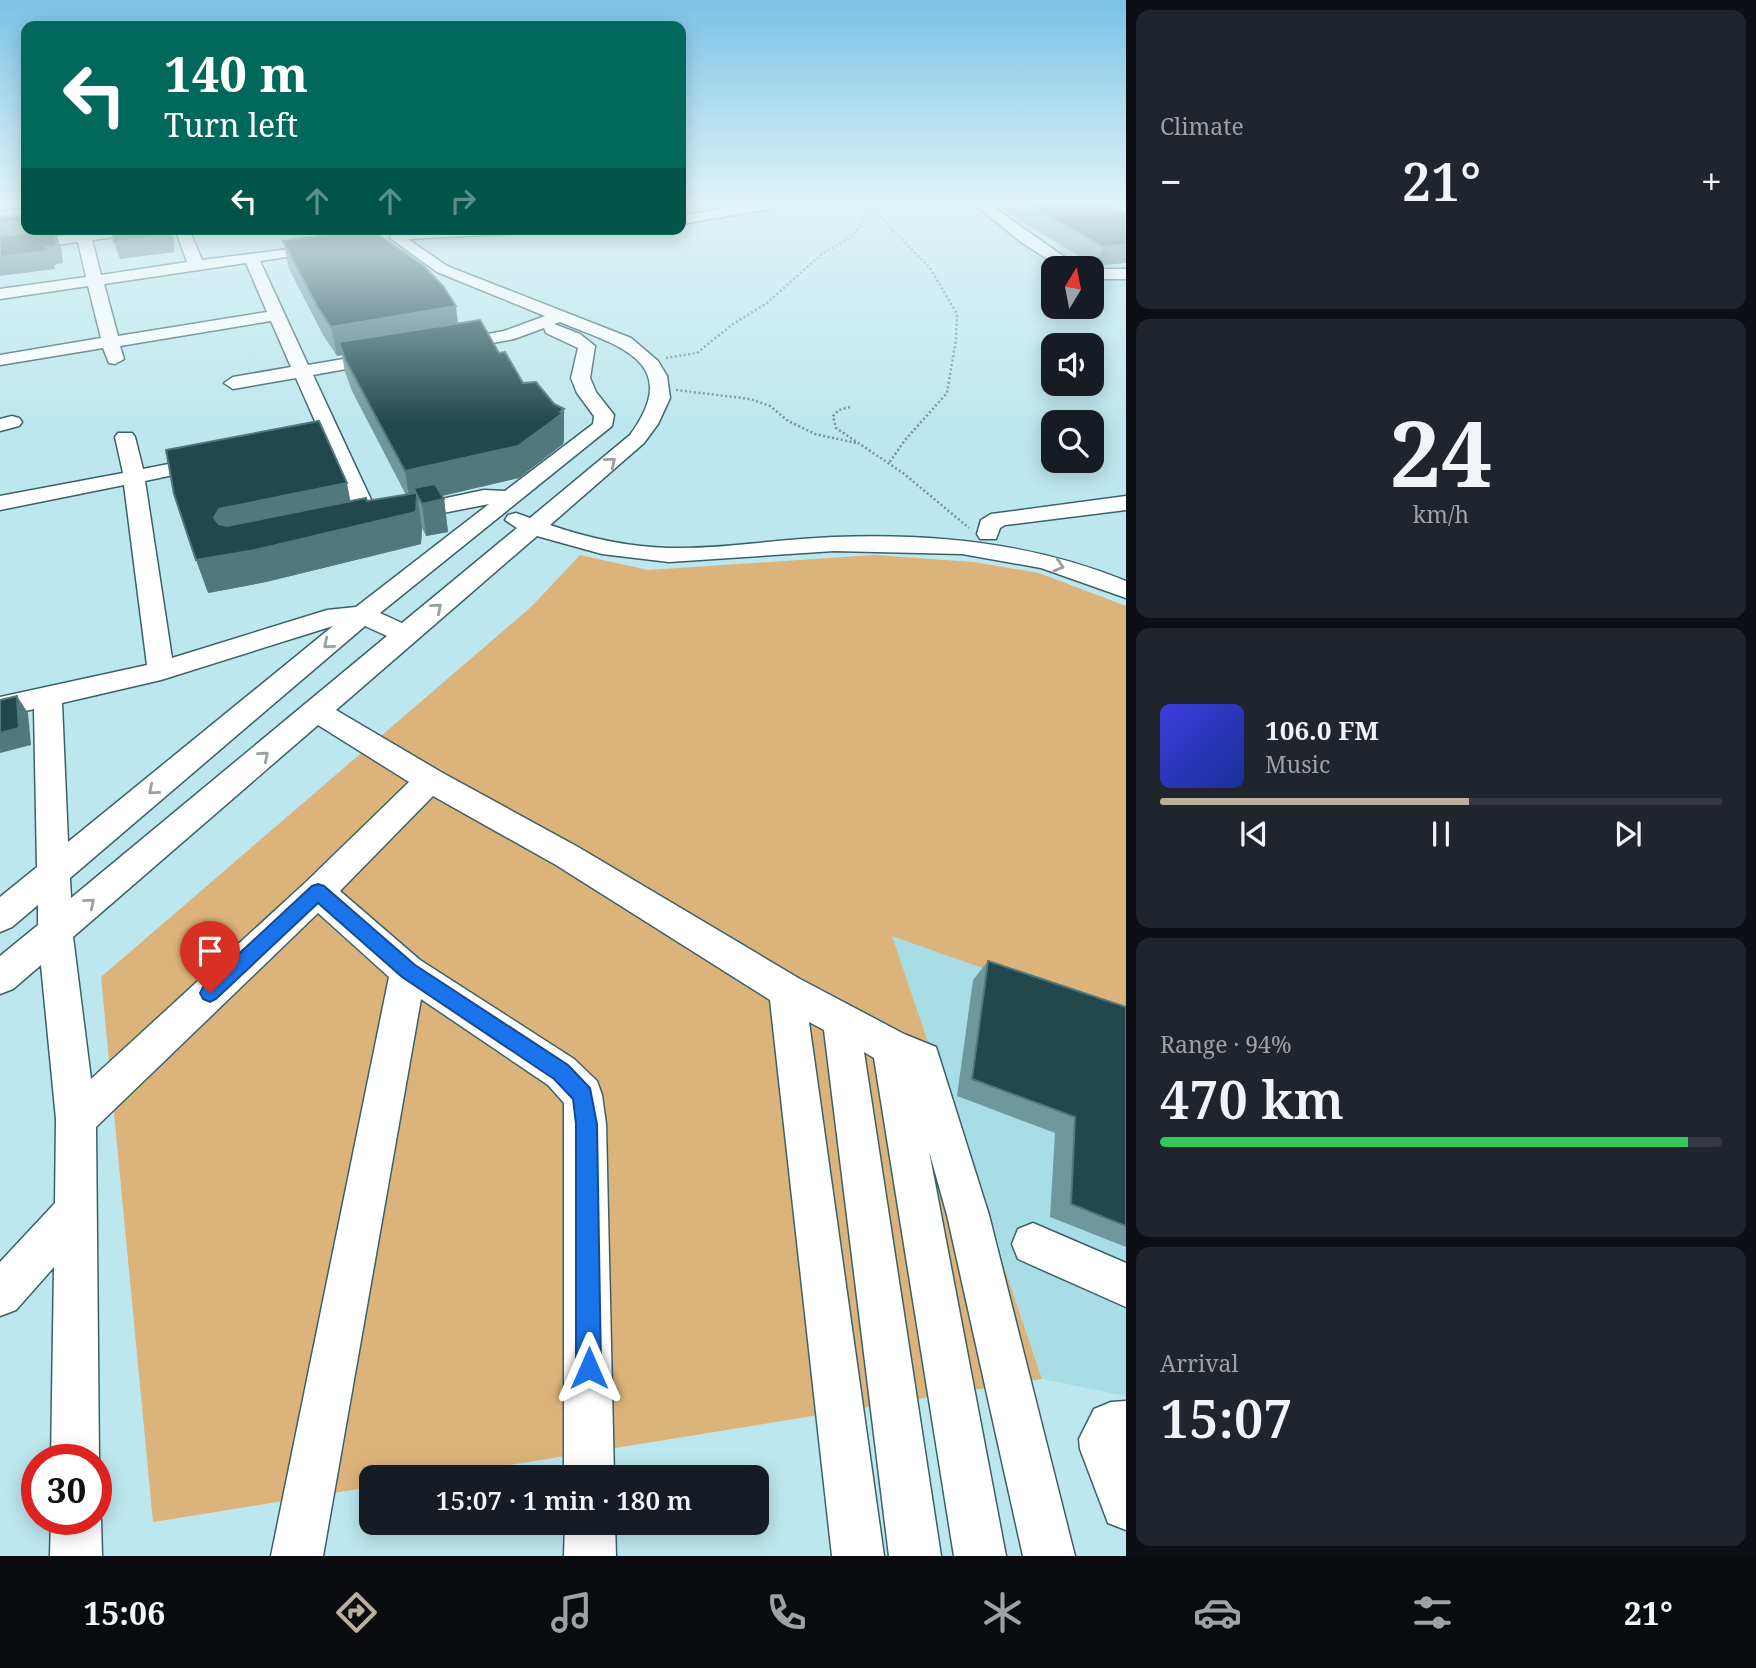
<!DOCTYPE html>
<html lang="en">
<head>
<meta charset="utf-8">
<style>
  body { margin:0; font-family:"Noto Serif",serif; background:#20242c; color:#f1f3f6; height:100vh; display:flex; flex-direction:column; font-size:26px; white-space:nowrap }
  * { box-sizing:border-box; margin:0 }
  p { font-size:23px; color:#9ea1a6 }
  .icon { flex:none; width:38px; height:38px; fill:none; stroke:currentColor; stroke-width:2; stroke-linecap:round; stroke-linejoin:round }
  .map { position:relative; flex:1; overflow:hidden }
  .panel { display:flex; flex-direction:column; gap:10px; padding:10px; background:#0d0f14; width:630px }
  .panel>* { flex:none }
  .guide { position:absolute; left:21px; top:21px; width:665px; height:214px; border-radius:14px; box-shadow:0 4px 18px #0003; background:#00695c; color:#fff; overflow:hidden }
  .needle { width:46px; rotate:10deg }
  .tools { position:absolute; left:1041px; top:256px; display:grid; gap:14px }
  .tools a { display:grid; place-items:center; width:63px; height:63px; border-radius:14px; background:#171b24; box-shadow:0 4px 18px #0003; font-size:35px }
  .speed { position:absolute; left:21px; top:1444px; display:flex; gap:14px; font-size:35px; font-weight:700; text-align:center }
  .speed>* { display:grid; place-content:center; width:91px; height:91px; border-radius:50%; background:#171b24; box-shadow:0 4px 18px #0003; line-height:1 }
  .speed .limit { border:10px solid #d22; background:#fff; color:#111 }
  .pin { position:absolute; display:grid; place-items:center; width:60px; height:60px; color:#fff; margin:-72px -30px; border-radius:50% 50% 50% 0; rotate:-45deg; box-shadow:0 0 7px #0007 }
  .pin .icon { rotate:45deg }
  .me { position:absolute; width:77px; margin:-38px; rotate:0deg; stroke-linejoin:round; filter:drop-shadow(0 0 5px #0008) }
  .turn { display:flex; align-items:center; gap:24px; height:147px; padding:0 28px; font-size:32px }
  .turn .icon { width:91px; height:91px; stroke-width:2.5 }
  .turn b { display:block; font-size:49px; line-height:60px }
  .lanes { display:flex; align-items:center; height:66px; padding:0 28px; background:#0003; justify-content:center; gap:35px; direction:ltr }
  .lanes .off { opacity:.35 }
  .big { font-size:52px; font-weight:600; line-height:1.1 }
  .panel .tile { flex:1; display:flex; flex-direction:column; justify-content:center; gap:10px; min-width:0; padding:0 24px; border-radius:14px; background:#20242c }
  .panel .dial { align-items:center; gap:0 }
  .dial b { font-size:91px; line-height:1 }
  .song { display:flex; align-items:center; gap:21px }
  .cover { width:84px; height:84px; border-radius:10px; background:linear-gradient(135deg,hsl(240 70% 55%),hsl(230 70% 35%)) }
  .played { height:7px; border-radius:4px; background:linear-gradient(90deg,#bbb09d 55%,#363941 55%) }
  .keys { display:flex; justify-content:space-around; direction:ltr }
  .heat { display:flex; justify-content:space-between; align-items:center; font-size:38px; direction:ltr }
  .charge { height:10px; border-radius:5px; background:linear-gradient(90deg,#34c759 94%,#363941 0) }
  .trip { position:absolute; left:359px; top:1465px; width:410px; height:70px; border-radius:14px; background:#171b24; box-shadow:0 4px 18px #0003; font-weight:600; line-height:70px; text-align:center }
  .tab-bar { display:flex; height:112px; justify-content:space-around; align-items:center; background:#090b0e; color:#9ea1a6 }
  .tab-bar .icon { width:49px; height:49px }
  .tab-bar .active { color:#bbb09d }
  .tab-bar b { font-size:32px; color:#f1f3f6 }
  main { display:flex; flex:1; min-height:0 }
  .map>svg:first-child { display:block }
</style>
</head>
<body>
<main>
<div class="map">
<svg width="1126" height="1556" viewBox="0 0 1126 1556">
  <rect width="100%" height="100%" fill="#bde7ee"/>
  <path fill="#a9dde5" d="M971 204H1115L1126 210V286L1092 296V268H1054L1053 276Z
    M891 935 1126 1019V1396L1042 1379Z"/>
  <path fill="#dcb47b" d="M580 555 648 570 874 555 974 562 1039 573 1126 606V1019L892 936 1042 1379 435 1477H371V1487L153 1522 101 977 532 606Z"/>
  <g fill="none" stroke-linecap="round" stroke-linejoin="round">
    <defs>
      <path id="minor" d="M0 204H22L20 207 0 210Z
        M751 204H781L774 208 681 224V216Z
        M974 204H989L1080 268H1061L1021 242Z
        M110 229H152L145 233 92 240 101 275 187 262 177 234 173 229H189L202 260 330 244 332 247 325 251 260 261 308 365 385 352 394 357 385 362 313 375 381 521 378 526H362L359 521 296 378 233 389 224 383 233 377 291 367 271 321 120 346 124 359 115 364 109 363 103 348 0 365V355L101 338 88 286 0 299V289L86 277 78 242 0 252V244ZM246 263 267 312 118 336 104 284Z
        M202 229H217V230L210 234Z
        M428 229H530L523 233 408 239 447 266 631 338 658 361 667 376 670 398 658 424 644 443 550 525C588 538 628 547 669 548 724 549 779 539 834 537 934 533 1033 543 1126 581V598L1041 568 962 554 834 551 669 562 602 554 537 536 336 710 441 772 578 847 800 979 904 1034 936 1047 989 1215 1075 1556H1023L947 1215 929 1151 1006 1556H954L874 1058 864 1052 941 1556H889L824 1030 809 1022 884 1556H832L770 1000 556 865 433 796 340 891 420 960 574 1059 597 1081 602 1095 606 1124 614 1477H564V1103L548 1085 421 999 323 1556H271L389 977 318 913 96 1127 99 1460 96 1468V1460H51L54 1267 16 1310 0 1316V1262L55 1203 56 1119 41 965 13 989 0 994V956L38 925V905L12 927 0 932V897L37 867 34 709 0 717V697L147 665 124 485 0 510V496L123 473 115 437 118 433H132L135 437 143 469 209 456 216 458 219 462 216 466 145 481 172 658 327 610 356 607 489 504 407 520 399 518 396 513 399 508 484 490 505 491 593 424 594 416 577 393 571 378 578 348 546 333 544 328 514 339 451 351 445 350 442 346 445 342 504 331 545 316 437 272 390 238 393 232ZM560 322C618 346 684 361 630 435L530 518 516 513 508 515 505 520 517 528 402 623 380 613 612 426 614 415 596 392 590 378 595 346 580 334 554 324ZM333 626 68 842 62 703 161 680ZM365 626 387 636 71 898 70 878ZM318 725 409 782 306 882 91 1079 73 937Z
        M1092 269H1126V279H1092Z
        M12 416 19 418 22 422 19 426 0 431V419Z
        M1126 496V510L1005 525 1000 528 996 539H980L977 534 981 520 991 514Z
        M1033 1223 1126 1263V1307L1018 1259 1012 1244 1018 1229Z
        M1126 1401V1530L1108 1523 1080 1449 1079 1439 1094 1409 1111 1402Z
        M96 1507 101 1519 102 1556H50L51 1519H96Z
        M565 1522H615L616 1556H564Z"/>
    </defs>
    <use href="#minor" stroke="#3a6167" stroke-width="3"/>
    <path stroke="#749399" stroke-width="2.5" stroke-dasharray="2 2.5" stroke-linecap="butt" d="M867 204 930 268 957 314 956 339 947 393 905 440 889 463
      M666 358 697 353 733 324 767 303 823 253 847 240 860 227 869 206
      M676 390 750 399 770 406 788 421 815 434 856 443
      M850 407 839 410 833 416 836 428 903 473 969 528"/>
    <use href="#minor" fill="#fff" fill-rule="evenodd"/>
  </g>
  <path fill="#6f989e" d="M1001 204H1109L1126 212 1095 266 1005 211 1006 207Z
    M283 241 458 323 499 353 523 383 554 404 564 409V440L563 444 519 478 442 496 444 499 448 532 426 536 422 528 421 544 266 582 208 593 350 501H367L406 495 352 391 345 372 342 355 337 356 323 335 289 269Z
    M988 961 1126 1007V1247L1050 1217 1055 1133 957 1096 973 980Z"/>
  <path fill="#50787d" d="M26 220V229H89L56 234 61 247 63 263 54 265 55 269 0 276V257L46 247 0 241V223Z
    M169 229H172L175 252 120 259 114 242Z
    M223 229H241L224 231Z
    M1126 245V263L1095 266 1103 247Z
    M456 306 459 335 339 342 342 355 337 356 331 327Z
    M564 409V440L563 444 519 478 420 501 417 495 422 528 421 544 266 582 208 593 196 560 255 550 416 512V493L414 488 416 502 410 503 405 471 518 446 560 414V412Z
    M347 483 353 515 230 541 214 518 219 509Z
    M444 499 448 532 426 536 422 504Z
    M17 696 28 713 31 745 0 753V733Z"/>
  <path fill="#21484d" stroke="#50787d" stroke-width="2" d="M23 204H26V220L0 223V218L23 215Z
    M1029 204H1109L1126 212V245L1103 247Z
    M112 229H169V235L114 242Z
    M370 229 423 265 443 286 456 306 331 327 317 306 283 241Z
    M55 230 56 246 46 247 48 251 0 257V236Z
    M480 320 499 353 505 352 523 383 536 382 554 404 564 409 560 412 563 413 518 446 405 471 346 361 339 342Z
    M319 421 347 483 219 509 214 518 219 524 227 526 366 498 367 501 416 493 414 488 435 484 444 499 422 504 417 495 416 512 255 550 196 560 174 494 166 450Z
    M17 696 19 728 0 733V700Z
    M988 961 1126 1007V1226L1071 1204 1075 1117 972 1079Z"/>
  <defs><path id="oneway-chevron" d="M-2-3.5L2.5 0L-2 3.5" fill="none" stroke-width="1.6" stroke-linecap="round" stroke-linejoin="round" transform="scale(1.75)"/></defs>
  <g stroke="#9a9fa0">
    <use href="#oneway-chevron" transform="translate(611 462) rotate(-40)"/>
    <use href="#oneway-chevron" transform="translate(1059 566) rotate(16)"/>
    <use href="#oneway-chevron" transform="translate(437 608) rotate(-41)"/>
    <use href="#oneway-chevron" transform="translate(328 644) rotate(140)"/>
    <use href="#oneway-chevron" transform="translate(264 756) rotate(-40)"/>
    <use href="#oneway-chevron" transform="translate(153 790) rotate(140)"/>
    <use href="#oneway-chevron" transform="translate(90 903) rotate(-40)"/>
  </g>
  <linearGradient id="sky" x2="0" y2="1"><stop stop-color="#7ac2e7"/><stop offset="0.48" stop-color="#e1f4f7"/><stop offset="1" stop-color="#e1f4f7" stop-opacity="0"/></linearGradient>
  <rect width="1126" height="422" fill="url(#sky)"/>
  <path fill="#1a73e8" stroke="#114b97" stroke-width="2" d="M318 884 324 886 415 965 568 1065 590 1088 597 1124 601 1368 597 1377 589 1381 580 1377 576 1368V1124L573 1099 554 1079 402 977 318 903 216 999 210 1002 203 999 200 993 203 987 312 886Z"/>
</svg>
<div class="tools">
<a><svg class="needle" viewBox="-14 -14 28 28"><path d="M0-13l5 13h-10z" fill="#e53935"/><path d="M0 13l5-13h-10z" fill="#9ea1a6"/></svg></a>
<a><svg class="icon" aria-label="sound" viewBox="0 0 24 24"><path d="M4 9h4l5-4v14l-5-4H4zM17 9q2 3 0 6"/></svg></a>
<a><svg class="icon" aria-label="search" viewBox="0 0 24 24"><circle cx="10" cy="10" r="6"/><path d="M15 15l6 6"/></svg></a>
</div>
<div class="speed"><div class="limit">30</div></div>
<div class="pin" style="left:210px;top:993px;background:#d93025"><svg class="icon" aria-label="arrive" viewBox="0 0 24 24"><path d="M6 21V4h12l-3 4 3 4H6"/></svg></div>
<svg class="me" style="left:589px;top:1368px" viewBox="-20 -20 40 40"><path d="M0-17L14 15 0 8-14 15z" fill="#1a73e8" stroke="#fff" stroke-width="4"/></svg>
<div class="trip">15:07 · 1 min · 180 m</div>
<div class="guide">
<div class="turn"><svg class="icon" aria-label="left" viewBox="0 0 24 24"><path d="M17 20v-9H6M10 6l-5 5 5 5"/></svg><div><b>140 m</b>Turn left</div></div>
<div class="lanes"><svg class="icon" aria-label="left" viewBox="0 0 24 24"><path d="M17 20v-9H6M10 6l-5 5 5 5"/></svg><svg class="icon off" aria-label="ahead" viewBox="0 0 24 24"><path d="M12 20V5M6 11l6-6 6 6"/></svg><svg class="icon off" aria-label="ahead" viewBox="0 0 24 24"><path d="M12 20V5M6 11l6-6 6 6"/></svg><svg class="icon off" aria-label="right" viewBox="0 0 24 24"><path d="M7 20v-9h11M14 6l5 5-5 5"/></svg></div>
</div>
</div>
<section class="panel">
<div class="tile"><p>Climate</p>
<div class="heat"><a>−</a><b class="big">21°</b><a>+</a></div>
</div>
<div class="tile dial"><b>24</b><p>km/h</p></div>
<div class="tile">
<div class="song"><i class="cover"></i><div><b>106.0 FM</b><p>Music</p></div></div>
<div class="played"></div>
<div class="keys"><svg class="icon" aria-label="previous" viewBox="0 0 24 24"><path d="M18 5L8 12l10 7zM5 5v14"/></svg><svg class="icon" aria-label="pause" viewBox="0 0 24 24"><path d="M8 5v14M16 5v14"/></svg><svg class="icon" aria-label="next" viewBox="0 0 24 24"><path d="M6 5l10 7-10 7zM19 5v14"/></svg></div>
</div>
<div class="tile"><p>Range · 94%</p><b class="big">470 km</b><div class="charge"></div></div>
<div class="tile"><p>Arrival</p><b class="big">15:07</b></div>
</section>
</main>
<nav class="tab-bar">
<b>15:06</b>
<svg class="icon active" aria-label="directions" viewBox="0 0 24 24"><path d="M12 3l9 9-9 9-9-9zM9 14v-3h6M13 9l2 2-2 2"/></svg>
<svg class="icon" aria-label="music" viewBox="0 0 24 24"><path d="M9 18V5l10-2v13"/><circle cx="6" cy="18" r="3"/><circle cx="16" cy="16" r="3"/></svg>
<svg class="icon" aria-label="phone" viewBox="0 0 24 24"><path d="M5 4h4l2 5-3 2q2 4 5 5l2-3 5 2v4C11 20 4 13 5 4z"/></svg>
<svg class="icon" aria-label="climate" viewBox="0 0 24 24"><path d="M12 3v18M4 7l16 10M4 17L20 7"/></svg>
<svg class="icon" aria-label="car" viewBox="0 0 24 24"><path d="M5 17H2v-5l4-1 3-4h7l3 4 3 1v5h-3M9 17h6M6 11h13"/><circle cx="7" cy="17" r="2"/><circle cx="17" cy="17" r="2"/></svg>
<svg class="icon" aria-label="filters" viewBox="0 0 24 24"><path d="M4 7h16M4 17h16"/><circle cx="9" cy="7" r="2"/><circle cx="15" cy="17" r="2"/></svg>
<b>21°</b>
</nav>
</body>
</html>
